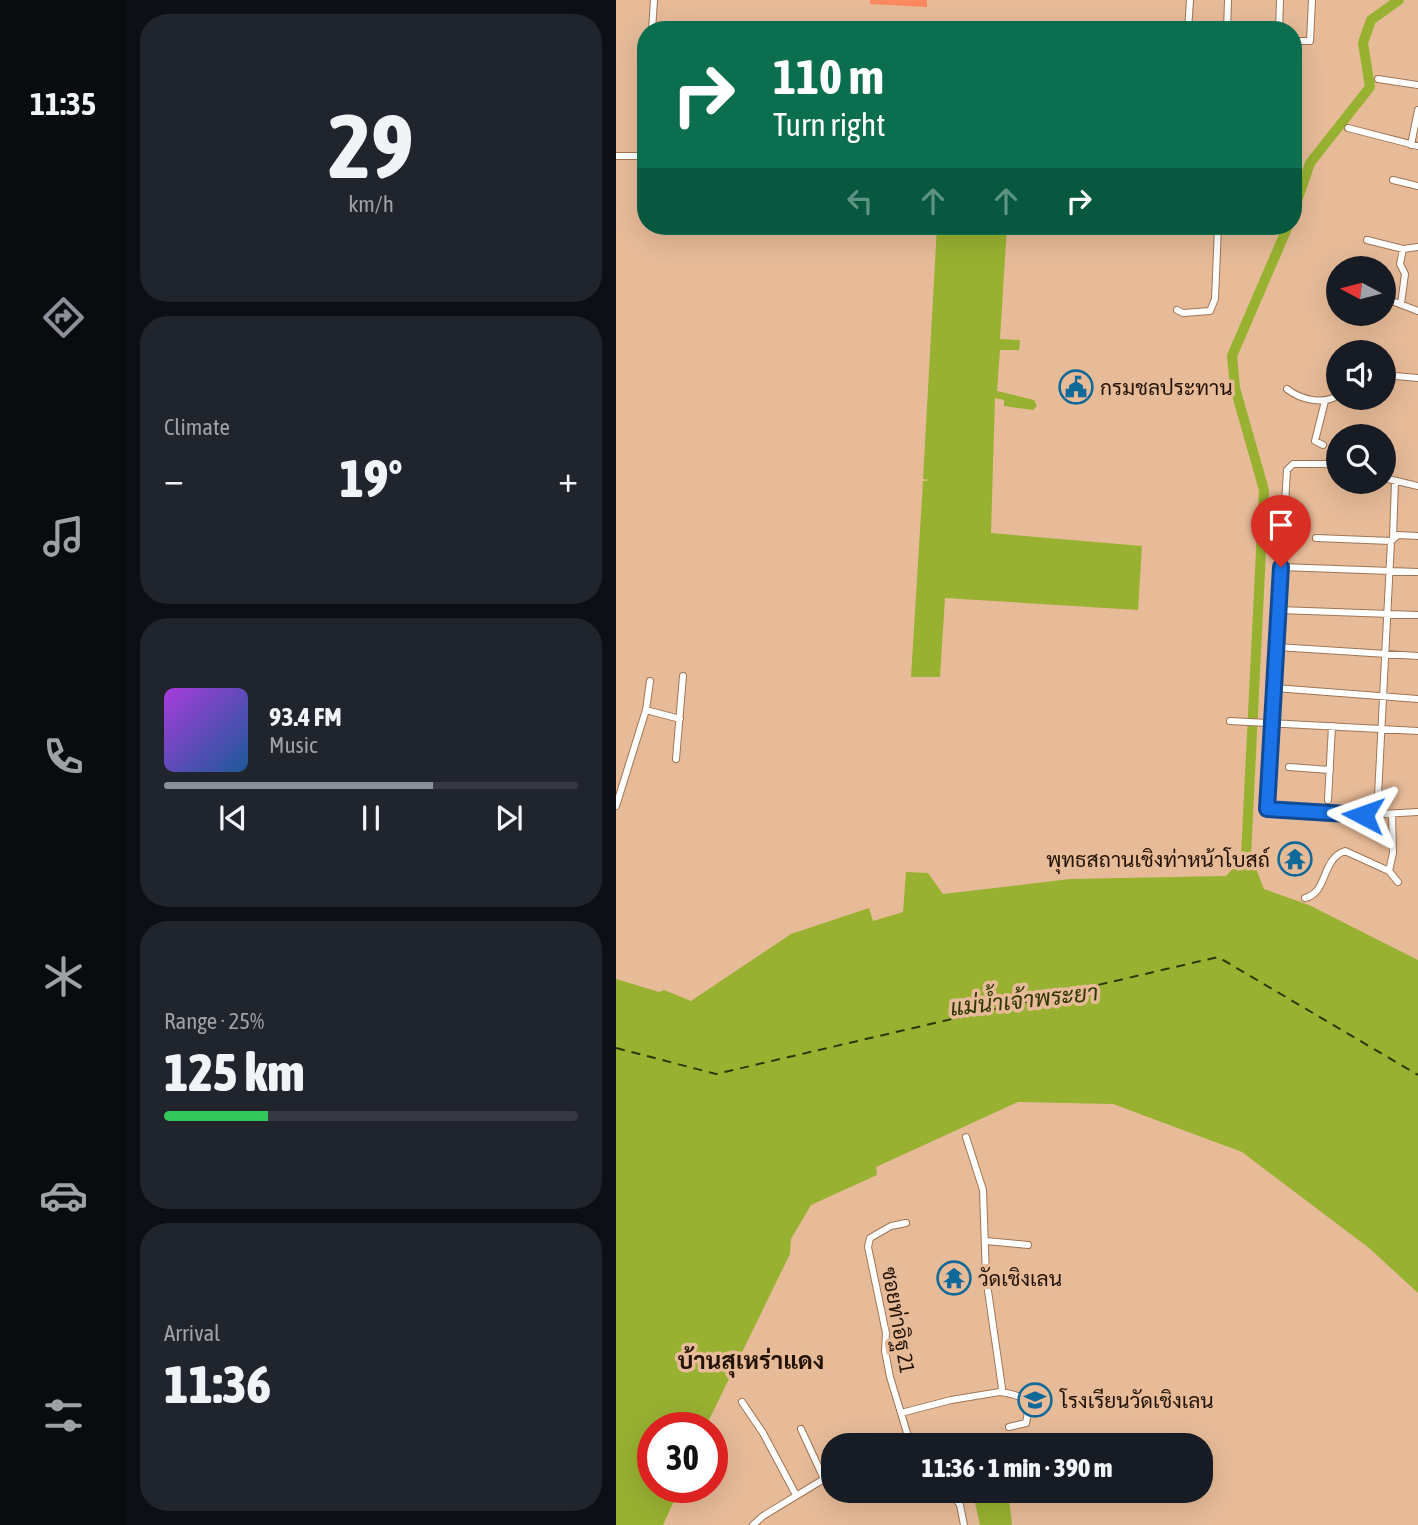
<!DOCTYPE html>
<html lang="en">
<head>
<meta charset="utf-8">
<style>
  body { margin:0; font-family:"Asap Condensed",Sarabun,sans-serif; background:#20242c; color:#f1f3f6; height:100vh; display:flex; flex-direction:column; font-size:26px; white-space:nowrap }
  * { box-sizing:border-box; margin:0 }
  p { font-size:23px; color:#9ea1a6 }
  .icon { flex:none; width:38px; height:38px; fill:none; stroke:currentColor; stroke-width:2; stroke-linecap:round; stroke-linejoin:round }
  .map { position:relative; flex:1; overflow:hidden }
  .details { display:flex; flex-direction:column; gap:14px; padding:14px; background:#0d0f14; width:490px }
  .details>* { flex:none }
  .top-card { position:absolute; left:21px; top:21px; width:665px; height:214px; border-radius:28px; box-shadow:0 7px 28px #0002; background:#0b6e4f; color:#fff; overflow:hidden }
  .needle { width:46px; rotate:277deg }
  .buttons { position:absolute; left:710px; top:256px; display:grid; gap:14px }
  .buttons a { display:grid; place-items:center; width:70px; height:70px; border-radius:50%; background:#171b24; box-shadow:0 7px 28px #0002; font-size:35px }
  .speed { position:absolute; left:21px; top:1412px; display:flex; gap:14px; font-size:35px; font-weight:700; text-align:center }
  .speed>* { display:grid; place-content:center; width:91px; height:91px; border-radius:50%; background:#171b24; box-shadow:0 7px 28px #0002; line-height:1 }
  .speed .limit { border:10px solid #d22; background:#fff; color:#111 }
  .pin { position:absolute; display:grid; place-items:center; width:60px; height:60px; color:#fff; margin:-72px -30px; border-radius:50% 50% 50% 0; rotate:-45deg; box-shadow:0 0 7px #0007 }
  .pin .icon { rotate:45deg }
  .me { position:absolute; width:77px; margin:-38px; rotate:274deg; stroke-linejoin:round; filter:drop-shadow(0 0 5px #0008) }
  .turn { display:flex; align-items:center; gap:24px; height:147px; padding:0 21px; font-size:32px }
  .turn .icon { width:91px; height:91px; stroke-width:2.5 }
  .turn b { display:block; font-size:49px; line-height:60px }
  .lanes { display:flex; align-items:center; height:66px; padding:0 21px; background:#0003; justify-content:center; gap:35px; direction:ltr }
  .lanes .off { opacity:.35 }
  .big { font-size:52px; font-weight:800; line-height:1.1 }
  .details .widget { flex:1; display:flex; flex-direction:column; justify-content:center; gap:10px; min-width:0; padding:0 24px; border-radius:28px; background:#20242c }
  .details .dial { align-items:center; gap:0 }
  .dial b { font-size:91px; line-height:1 }
  .song { display:flex; align-items:center; gap:21px }
  .cover { width:84px; height:84px; border-radius:10px; background:linear-gradient(135deg,hsl(280 70% 55%),hsl(210 70% 35%)) }
  .played { height:7px; border-radius:4px; background:linear-gradient(90deg,#8c9099 65%,#363941 65%) }
  .keys { display:flex; justify-content:space-around; direction:ltr }
  .heat { display:flex; justify-content:space-between; align-items:center; font-size:38px; direction:ltr }
  .charge { height:10px; border-radius:5px; background:linear-gradient(90deg,#34c759 25%,#363941 0) }
  .trip { position:absolute; left:205px; top:1433px; width:392px; height:70px; border-radius:28px; background:#171b24; box-shadow:0 7px 28px #0002; font-weight:800; line-height:70px; text-align:center }
  main { display:flex; flex:1; min-height:0 }
  .tab-bar { display:flex; flex-direction:column; width:126px; justify-content:space-around; align-items:center; background:#090b0e; color:#9ea1a6 }
  .tab-bar .icon { width:49px; height:49px }
  .tab-bar .current { color:#8c9099 }
  .tab-bar b { font-size:32px; color:#f1f3f6 }
  .map>svg:first-child { display:block }
</style>
</head>
<body>
<main>
<nav class="tab-bar">
<b>11:35</b>
<svg class="icon current" aria-label="directions" viewBox="0 0 24 24"><path d="M12 3l9 9-9 9-9-9zM9 14v-3h6M13 9l2 2-2 2"/></svg>
<svg class="icon" aria-label="music" viewBox="0 0 24 24"><path d="M9 18V5l10-2v13"/><circle cx="6" cy="18" r="3"/><circle cx="16" cy="16" r="3"/></svg>
<svg class="icon" aria-label="phone" viewBox="0 0 24 24"><path d="M5 4h4l2 5-3 2q2 4 5 5l2-3 5 2v4C11 20 4 13 5 4z"/></svg>
<svg class="icon" aria-label="climate" viewBox="0 0 24 24"><path d="M12 3v18M4 7l16 10M4 17L20 7"/></svg>
<svg class="icon" aria-label="car" viewBox="0 0 24 24"><path d="M5 17H2v-5l4-1 3-4h7l3 4 3 1v5h-3M9 17h6M6 11h13"/><circle cx="7" cy="17" r="2"/><circle cx="17" cy="17" r="2"/></svg>
<svg class="icon" aria-label="filters" viewBox="0 0 24 24"><path d="M4 7h16M4 17h16"/><circle cx="9" cy="7" r="2"/><circle cx="15" cy="17" r="2"/></svg>
</nav>
<section class="details">
<div class="widget dial"><b>29</b><p>km/h</p></div>
<div class="widget"><p>Climate</p>
<div class="heat"><a>−</a><b class="big">19°</b><a>+</a></div>
</div>
<div class="widget">
<div class="song"><i class="cover"></i><div><b>93.4 FM</b><p>Music</p></div></div>
<div class="played"></div>
<div class="keys"><svg class="icon" aria-label="previous" viewBox="0 0 24 24"><path d="M18 5L8 12l10 7zM5 5v14"/></svg><svg class="icon" aria-label="pause" viewBox="0 0 24 24"><path d="M8 5v14M16 5v14"/></svg><svg class="icon" aria-label="next" viewBox="0 0 24 24"><path d="M6 5l10 7-10 7zM19 5v14"/></svg></div>
</div>
<div class="widget"><p>Range · 25%</p><b class="big">125 km</b><div class="charge"></div></div>
<div class="widget"><p>Arrival</p><b class="big">11:36</b></div>
</section>
<div class="map">
<svg width="802" height="1525" viewBox="0 0 802 1525">
  <rect width="100%" height="100%" fill="#e7bb98"/>
  <path fill="#98b131" d="M321 226H391L384 339 404 340 403 350H384L381 391 418 400 421 406 417 410 388 406V400L379 398 375 533 526 546 522 610 329 598 324 677H295L307 481 314 480 307 479Z
    M625 860 641 871 648 889 693 905 802 960V1293L753 1248 626 1152 497 1104 402 1102 260 1167 261 1175 195 1205 175 1239 174 1254 89 1428H37V1488H64L47 1525H0V979L43 992 48 990 75 1001 175 934 253 908 257 921 287 912 290 872 312 873 327 894 454 879 610 876Z
    M393 1499 396 1525H364L359 1503Z"/>
  <g fill="none" stroke-linecap="round" stroke-linejoin="round">
    <path stroke="#98b131" stroke-width="10" d="M677 213 694 163 754 87 747 43 755 20 783 0
      M629 876 648 490 619 388 616 356 672 226"/>
    <path stroke="#2e3703" stroke-width="2" stroke-dasharray="9 7" stroke-linecap="butt" d="M0 1048 100 1074 602 957 802 1075"/>
  </g>
  <path fill="#fb885f" d="M254 0H311V7L254 4Z"/>
  <g fill="none" stroke-linecap="round" stroke-linejoin="round">
    <defs>
      <path id="minor" d="M36 30 38 0
        M572 30 574 0
        M611 30 612 0
        M663 30 664 0
        M677 41H694L696 0
        M762 79 802 85
        M732 128 802 146
        M795 145 802 110
        M0 156H26L30 153
        M777 180 802 186
        M751 240 787 249 802 247
        M768 298 802 311
        M785 304 789 274 784 264 787 249
        M561 310 567 313 594 311 599 299 602 226
        M768 375 802 378
        M671 389C685 400 707 405 723 395
        M707 445 699 441 709 401
        M723 467 709 464H677L671 470 651 809 747 815 802 812
        M768 478 802 486
        M700 538 775 541 782 535 802 536
        M777 539 779 481
        M665 567 802 572
        M663 610 802 615
        M661 647 802 656
        M659 688 802 699
        M30 710 64 719
        M614 721 802 731
        M60 759 67 676
        M673 767 714 770
        M712 800 716 726
        M0 806 30 710 34 681
        M761 815 775 541
        M773 871 777 853 776 814
        M689 898C712 893 705 859 729 851L773 871 782 882
        M290 1223 275 1226 254 1238 252 1247 270 1333 269 1351 274 1377 295 1446
        M370 1241 412 1245
        M384 1392C405 1395 416 1398 410 1423L393 1427
        M126 1402 147 1433 180 1495
        M285 1413 335 1400 384 1392 386 1388 370 1277 367 1190 350 1137
        M185 1429 208 1479
        M319 1497H338L344 1505 348 1525
        M137 1525 147 1516 208 1479 217 1477"/>
    </defs>
    <use href="#minor" stroke="#9f7655" stroke-width="8"/>
    <use href="#minor" stroke="#fff" stroke-width="6"/>
  </g>
  <g fill="none" stroke-linecap="round" stroke-linejoin="round">
    <defs>
      <path id="route" d="M665 567 651 809 747 815"/>
    </defs>
    <use href="#route" stroke="#114b97" stroke-width="18"/>
    <use href="#route" stroke="#1a73e8" stroke-width="12"/>
  </g>
  <defs>
    <symbol id="civic-ring" viewBox="-11 -11 22 22"><circle r="9.5" fill="#e7bb98" stroke="#0f6999" stroke-width="1.5"/><path d="M-.6-6.5H3V-4.5H.6V-3L4-1V1h2V6H-6V1h2V-1L-.6-3ZM-1.2 2.5V6h2.4V2.5Z" fill="#0f6999"/></symbol>
    <symbol id="temple-ring" viewBox="-11 -11 22 22"><circle r="9.5" fill="#e7bb98" stroke="#0f6999" stroke-width="1.5"/><path d="M0-6L5-2H3V0L6.5 2.5H4V6H1.5V3h-3V6H-4V2.5H-6.5L-3 0V-2H-5Z" fill="#0f6999"/></symbol>
    <symbol id="school-ring" viewBox="-11 -11 22 22"><circle r="9.5" fill="#e7bb98" stroke="#0f6999" stroke-width="1.5"/><path d="M0-5L7-2L0 1L-7-2ZM-4 1L0 2.5L4 1V4Q0 6-4 4Z" fill="#0f6999"/></symbol>
  </defs>
  <g fill-rule="evenodd">
    <use href="#civic-ring" x="441" y="368" width="38" height="38"/>
    <use href="#temple-ring" x="660" y="840" width="38" height="38"/>
    <use href="#temple-ring" x="319" y="1259" width="38" height="38"/>
    <use href="#school-ring" x="400" y="1381" width="38" height="38"/>
  </g>
  <g text-anchor="middle" dominant-baseline="central" stroke-width="7" stroke-linejoin="round" paint-order="stroke">
    <g font-size="21" fill="#231306" stroke="#e7bb98" text-anchor="start">
      <text x="484" y="387">กรมชลประทาน</text>
      <text x="654" y="859" text-anchor="end">พุทธสถานเชิงท่าหน้าโบสถ์</text>
      <text x="362" y="1278">วัดเชิงเลน</text>
      <text x="444" y="1400">โรงเรียนวัดเชิงเลน</text>
    </g>
    <g font-size="21" fill="#231306" stroke="#e7bb98">
      <text transform="translate(283 1320) rotate(80)">ซอยท่าอิฐ 21</text>
    </g>
    <g font-size="23" font-style="italic" fill="#2e3703" stroke="#e7bb98">
      <text transform="translate(408 1000) rotate(-6)">แม่น้ำเจ้าพระยา</text>
    </g>
    <g font-size="24" font-weight="bold" fill="#231306" stroke="#e7bb98">
      <text x="135" y="1360">บ้านสุเหร่าแดง</text>
    </g>
  </g>
</svg>
<div class="buttons">
<a><svg class="needle" viewBox="-14 -14 28 28"><path d="M0-13l5 13h-10z" fill="#e53935"/><path d="M0 13l5-13h-10z" fill="#9ea1a6"/></svg></a>
<a><svg class="icon" aria-label="sound" viewBox="0 0 24 24"><path d="M4 9h4l5-4v14l-5-4H4zM17 9q2 3 0 6"/></svg></a>
<a><svg class="icon" aria-label="search" viewBox="0 0 24 24"><circle cx="10" cy="10" r="6"/><path d="M15 15l6 6"/></svg></a>
</div>
<div class="speed"><div class="limit">30</div></div>
<div class="pin" style="left:665px;top:567px;background:#d93025"><svg class="icon" aria-label="arrive" viewBox="0 0 24 24"><path d="M6 21V4h12l-3 4 3 4H6"/></svg></div>
<svg class="me" style="left:747px;top:815px" viewBox="-20 -20 40 40"><path d="M0-17L14 15 0 8-14 15z" fill="#1a73e8" stroke="#fff" stroke-width="4"/></svg>
<div class="trip">11:36 · 1 min · 390 m</div>
<div class="top-card">
<div class="turn"><svg class="icon" aria-label="right" viewBox="0 0 24 24"><path d="M7 20v-9h11M14 6l5 5-5 5"/></svg><div><b>110 m</b>Turn right</div></div>
<div class="lanes"><svg class="icon off" aria-label="left" viewBox="0 0 24 24"><path d="M17 20v-9H6M10 6l-5 5 5 5"/></svg><svg class="icon off" aria-label="ahead" viewBox="0 0 24 24"><path d="M12 20V5M6 11l6-6 6 6"/></svg><svg class="icon off" aria-label="ahead" viewBox="0 0 24 24"><path d="M12 20V5M6 11l6-6 6 6"/></svg><svg class="icon" aria-label="right" viewBox="0 0 24 24"><path d="M7 20v-9h11M14 6l5 5-5 5"/></svg></div>
</div>
</div>
</main>
</body>
</html>
